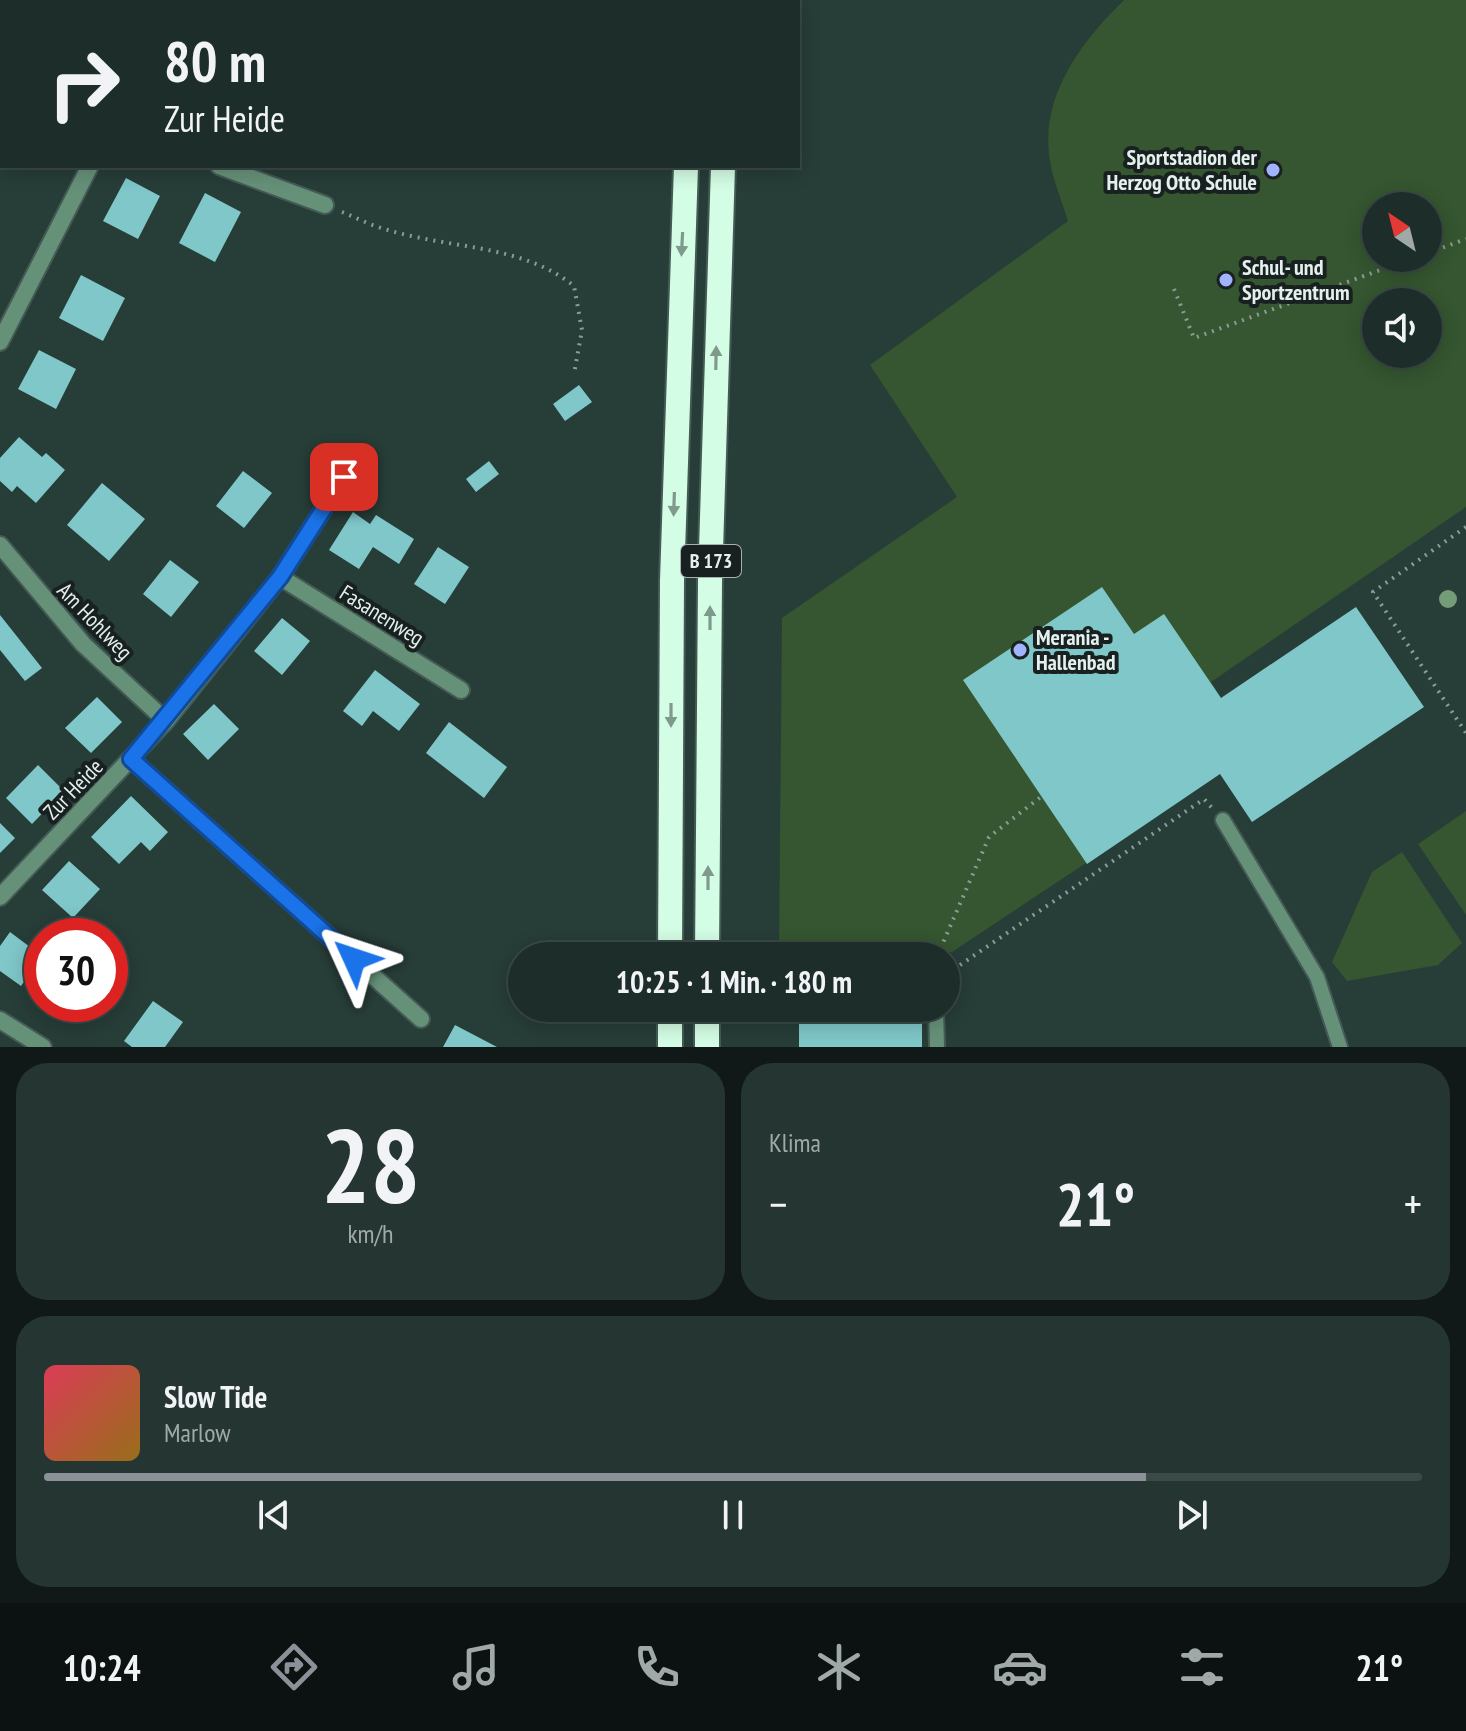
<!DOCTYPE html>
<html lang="de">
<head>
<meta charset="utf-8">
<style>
  body { margin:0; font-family:"PT Sans Narrow",sans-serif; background:#253632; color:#f1f3f6; height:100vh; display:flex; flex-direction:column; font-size:30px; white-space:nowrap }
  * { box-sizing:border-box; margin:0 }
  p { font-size:26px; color:#a0a8a8 }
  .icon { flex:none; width:44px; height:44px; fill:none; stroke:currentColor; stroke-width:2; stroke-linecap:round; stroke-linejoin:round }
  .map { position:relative; height:1047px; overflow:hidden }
  .details { display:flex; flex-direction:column; gap:16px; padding:16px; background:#101917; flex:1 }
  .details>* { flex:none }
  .banner { position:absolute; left:0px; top:0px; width:800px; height:168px; box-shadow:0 4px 20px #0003,0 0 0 2px #3b4a47; background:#1d2e2a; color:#f1f3f6; overflow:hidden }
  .needle { width:52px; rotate:325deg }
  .buttons { position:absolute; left:1362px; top:192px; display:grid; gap:16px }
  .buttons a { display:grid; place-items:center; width:80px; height:80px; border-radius:50%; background:#1d2e2a; box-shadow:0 4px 20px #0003,0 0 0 2px #3b4a47; font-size:40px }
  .speed { position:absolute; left:24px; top:918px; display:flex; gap:16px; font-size:40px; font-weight:700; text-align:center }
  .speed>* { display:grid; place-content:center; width:104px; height:104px; border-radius:50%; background:#1d2e2a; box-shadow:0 4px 20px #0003,0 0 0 2px #3b4a47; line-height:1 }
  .speed .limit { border:12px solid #d22; background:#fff; color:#111 }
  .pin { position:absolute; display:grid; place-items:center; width:68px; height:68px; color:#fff; margin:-34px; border-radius:16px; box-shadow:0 4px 12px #0006 }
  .me { position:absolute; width:88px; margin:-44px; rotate:312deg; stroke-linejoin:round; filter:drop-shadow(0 0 6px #0008) }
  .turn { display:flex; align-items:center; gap:28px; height:168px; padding:0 32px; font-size:36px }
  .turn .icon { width:104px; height:104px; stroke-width:2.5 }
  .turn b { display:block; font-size:56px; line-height:68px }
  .big { font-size:60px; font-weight:800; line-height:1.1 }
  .details .tile { flex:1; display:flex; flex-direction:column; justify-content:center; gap:12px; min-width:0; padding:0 28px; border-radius:32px; background:#253632 }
  .details .dial { align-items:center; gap:0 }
  .dial b { font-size:104px; line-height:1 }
  .song { display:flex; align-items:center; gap:24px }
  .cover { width:96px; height:96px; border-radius:12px; background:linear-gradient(135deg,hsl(350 70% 55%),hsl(40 70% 35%)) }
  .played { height:8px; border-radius:4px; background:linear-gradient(90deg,#8c9099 80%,#3b4a47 80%) }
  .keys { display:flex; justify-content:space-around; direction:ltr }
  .heat { display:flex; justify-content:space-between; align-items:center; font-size:44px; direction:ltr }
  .details .tiles { flex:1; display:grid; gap:16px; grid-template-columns:1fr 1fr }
  .tile:last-child { grid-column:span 2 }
  .trip { position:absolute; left:508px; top:942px; width:452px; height:80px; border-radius:40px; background:#1d2e2a; box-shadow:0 4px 20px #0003,0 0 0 2px #3b4a47; font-weight:800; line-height:80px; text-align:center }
  .menu { display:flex; height:128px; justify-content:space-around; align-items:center; background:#0c1211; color:#a0a8a8 }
  .menu .icon { width:56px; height:56px }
  .menu .selected { color:#8c9099 }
  .menu b { font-size:36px; color:#f1f3f6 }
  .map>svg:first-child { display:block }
</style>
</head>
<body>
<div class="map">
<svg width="1466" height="1047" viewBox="0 0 1466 1047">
  <rect width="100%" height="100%" fill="#273d38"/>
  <path fill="#355630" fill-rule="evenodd" d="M1124 0H1466V507L1211 682 1221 698 1185 723 1220 774 952 952 779 950 782 618 957 497 870 365 1068 221C1062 201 1053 181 1050 161 1039 97 1081 42 1124 0ZM1376 206H1428V258H1376ZM1376 302H1428V354H1376Z
    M1466 811V915L1418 844Z
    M1402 852 1462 943 1438 965 1347 981 1332 962 1372 872Z"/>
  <path fill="#7fc7c9" d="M126 178 160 196 138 239 103 221Z
    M205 193 241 212 215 262 179 243Z
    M81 275 125 298 103 341 59 318Z
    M39 350 76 369 56 409 18 389Z
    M579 385 592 402 565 421 553 404Z
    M19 437 42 457 46 453 65 470 36 503 17 486 12 492 0 481V458Z
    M489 461 499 474 476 492 466 479Z
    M243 471 272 493 244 528 216 506Z
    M102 483 145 519 109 561 67 525Z
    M353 512 370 524 376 515 414 539 399 564 373 547 359 569 329 550Z
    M438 547 469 567 445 604 414 584Z
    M170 560 199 582 171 617 143 594Z
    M1102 587 1134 634 1164 614 1221 698 1356 607 1424 707 1252 822 1220 774 1087 864 963 680Z
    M0 615 42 668 25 681 0 650Z
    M282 618 310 641 282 675 254 651Z
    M375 670 420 704 399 731 373 711 362 726 343 711Z
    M97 697 122 722 91 753 65 728Z
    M214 704 239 729 208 760 183 734Z
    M449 722 507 767 484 798 426 753Z
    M38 765 64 791 32 824 6 798Z
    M131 796 168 832 150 851 141 842 119 864 91 837Z
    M0 823 15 838 0 853Z
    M69 861 100 889 73 918 42 890Z
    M10 932 42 956 21 986 0 971V946Z
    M153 1001 183 1022 165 1047H132L124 1041Z
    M66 1004H103L91 1021Z
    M799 1021H922V1047H799Z
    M455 1025 497 1047H443Z"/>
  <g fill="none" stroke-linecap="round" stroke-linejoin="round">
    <defs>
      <path id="lane" d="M1223 820 1317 977 1340 1047
        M946 976 947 974
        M936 1008 937 1047"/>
      <path id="street" d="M157 2 158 0
        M473 2 474 0
        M0 80 2 81
        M219 166 325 205
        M0 342 90 166
        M0 545 83 644 166 721
        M280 577 461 690
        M131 759 421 1019
        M0 897 166 721 280 577 344 477
        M0 1020 43 1047"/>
      <path id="highway" d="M694 2V0
        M730 2V0
        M670 956 672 581 686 166
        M707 956 710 582 723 166
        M670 1008V1047
        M707 1008V1047"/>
    </defs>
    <use href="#lane" stroke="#455a55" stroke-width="18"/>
    <use href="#street" stroke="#455a55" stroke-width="20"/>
    <use href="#highway" stroke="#455a55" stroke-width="28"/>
    <path stroke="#8b9c98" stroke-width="4" stroke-dasharray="2 6" stroke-linecap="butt" d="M342 212C357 218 372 226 388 230 450 249 522 244 574 286L582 330 574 374
      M1428 253 1466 239
      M1174 289 1194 338 1413 258
      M1466 527 1373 592 1466 733
      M941 956 939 952 989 837 1042 796
      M960 965 1204 799 1212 808"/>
    <use href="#lane" stroke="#669179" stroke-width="14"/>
    <use href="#street" stroke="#669179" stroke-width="16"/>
    <use href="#highway" stroke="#d4fde5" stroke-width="24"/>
  </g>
  <circle fill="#749c77" cx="1448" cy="599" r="9"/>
  <defs><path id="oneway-solid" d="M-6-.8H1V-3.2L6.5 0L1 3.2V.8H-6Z" transform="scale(2)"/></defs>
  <g fill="#7f9a8c">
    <use href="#oneway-solid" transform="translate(682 244) rotate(93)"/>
    <use href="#oneway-solid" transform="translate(716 358) rotate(-89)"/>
    <use href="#oneway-solid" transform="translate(674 504) rotate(92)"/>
    <use href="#oneway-solid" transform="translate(710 618) rotate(-90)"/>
    <use href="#oneway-solid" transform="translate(671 715) rotate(90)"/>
    <use href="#oneway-solid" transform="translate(708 878) rotate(-90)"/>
  </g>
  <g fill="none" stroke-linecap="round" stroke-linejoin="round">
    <defs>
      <path id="route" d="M344 477 280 577 131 759 354 959"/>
    </defs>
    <use href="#route" stroke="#114b97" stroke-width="20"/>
    <use href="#route" stroke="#1a73e8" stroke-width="14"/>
  </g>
  <g fill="#a0b3fd" stroke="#18211f" stroke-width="3">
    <circle cx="1273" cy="170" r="8"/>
    <circle cx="1226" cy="280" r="8"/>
    <circle cx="1020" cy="650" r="8"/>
  </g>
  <g text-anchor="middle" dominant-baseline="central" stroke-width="8" stroke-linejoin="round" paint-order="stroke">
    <rect fill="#18211f" stroke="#a6b2af" stroke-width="2" x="681" y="545" width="60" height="32" rx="6"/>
    <g font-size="20" font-weight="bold" fill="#e3f0ed">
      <text x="711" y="561">B 173</text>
    </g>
    <g font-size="22" font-weight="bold" fill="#e3f0ed" stroke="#18211f" text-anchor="start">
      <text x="1257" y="157" text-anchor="end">Sportstadion der<tspan x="1257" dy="25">Herzog Otto Schule</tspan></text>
      <text x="1242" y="267">Schul- und<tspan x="1242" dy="25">Sportzentrum</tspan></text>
      <text x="1036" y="637">Merania -<tspan x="1036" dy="25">Hallenbad</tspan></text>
    </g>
    <g font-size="22" fill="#e3f0ed" stroke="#18211f">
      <text transform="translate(382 615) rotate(32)">Fasanenweg</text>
      <text transform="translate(95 621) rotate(46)">Am Hohlweg</text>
      <text transform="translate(73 789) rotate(-46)">Zur Heide</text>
    </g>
  </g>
</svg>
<div class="buttons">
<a><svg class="needle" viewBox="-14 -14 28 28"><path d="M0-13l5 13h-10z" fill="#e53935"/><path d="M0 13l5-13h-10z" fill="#a0a8a8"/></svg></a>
<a><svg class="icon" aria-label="sound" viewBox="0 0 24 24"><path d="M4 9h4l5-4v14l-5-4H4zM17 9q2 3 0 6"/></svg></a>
</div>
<div class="speed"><div class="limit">30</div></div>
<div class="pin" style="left:344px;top:477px;background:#d93025"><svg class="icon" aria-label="arrive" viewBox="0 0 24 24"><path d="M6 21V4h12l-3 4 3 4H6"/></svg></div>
<svg class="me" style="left:354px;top:959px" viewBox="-20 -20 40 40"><path d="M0-17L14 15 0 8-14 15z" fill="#1a73e8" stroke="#fff" stroke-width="4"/></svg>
<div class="trip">10:25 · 1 Min. · 180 m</div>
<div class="banner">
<div class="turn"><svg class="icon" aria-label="right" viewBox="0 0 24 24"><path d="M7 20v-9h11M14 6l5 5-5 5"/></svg><div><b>80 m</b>Zur Heide</div></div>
</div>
</div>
<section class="details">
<div class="tiles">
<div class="tile dial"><b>28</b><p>km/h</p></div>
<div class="tile"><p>Klima</p>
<div class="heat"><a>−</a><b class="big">21°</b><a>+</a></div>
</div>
<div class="tile">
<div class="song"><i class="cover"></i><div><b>Slow Tide</b><p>Marlow</p></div></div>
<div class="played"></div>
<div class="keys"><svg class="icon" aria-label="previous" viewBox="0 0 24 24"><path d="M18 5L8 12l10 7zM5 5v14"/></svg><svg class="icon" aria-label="pause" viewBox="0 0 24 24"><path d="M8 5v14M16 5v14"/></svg><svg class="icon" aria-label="next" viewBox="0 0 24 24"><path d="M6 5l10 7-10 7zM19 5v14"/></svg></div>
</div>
</div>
</section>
<nav class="menu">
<b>10:24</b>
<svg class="icon selected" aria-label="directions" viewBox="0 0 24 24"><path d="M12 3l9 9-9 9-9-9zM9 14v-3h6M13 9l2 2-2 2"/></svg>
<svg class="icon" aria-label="music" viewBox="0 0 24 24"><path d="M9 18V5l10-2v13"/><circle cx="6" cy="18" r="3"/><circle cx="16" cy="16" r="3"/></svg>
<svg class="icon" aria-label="phone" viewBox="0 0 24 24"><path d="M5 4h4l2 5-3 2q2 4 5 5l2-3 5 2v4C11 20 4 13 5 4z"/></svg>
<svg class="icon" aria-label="climate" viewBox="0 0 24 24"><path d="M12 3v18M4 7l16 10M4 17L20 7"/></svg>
<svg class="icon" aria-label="car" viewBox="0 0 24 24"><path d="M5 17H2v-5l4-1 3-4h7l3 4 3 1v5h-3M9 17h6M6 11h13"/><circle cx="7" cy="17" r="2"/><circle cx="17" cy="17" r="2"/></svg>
<svg class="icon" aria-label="filters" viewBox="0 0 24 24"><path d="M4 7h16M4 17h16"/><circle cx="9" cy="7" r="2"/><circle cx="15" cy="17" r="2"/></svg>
<b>21°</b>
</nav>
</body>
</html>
